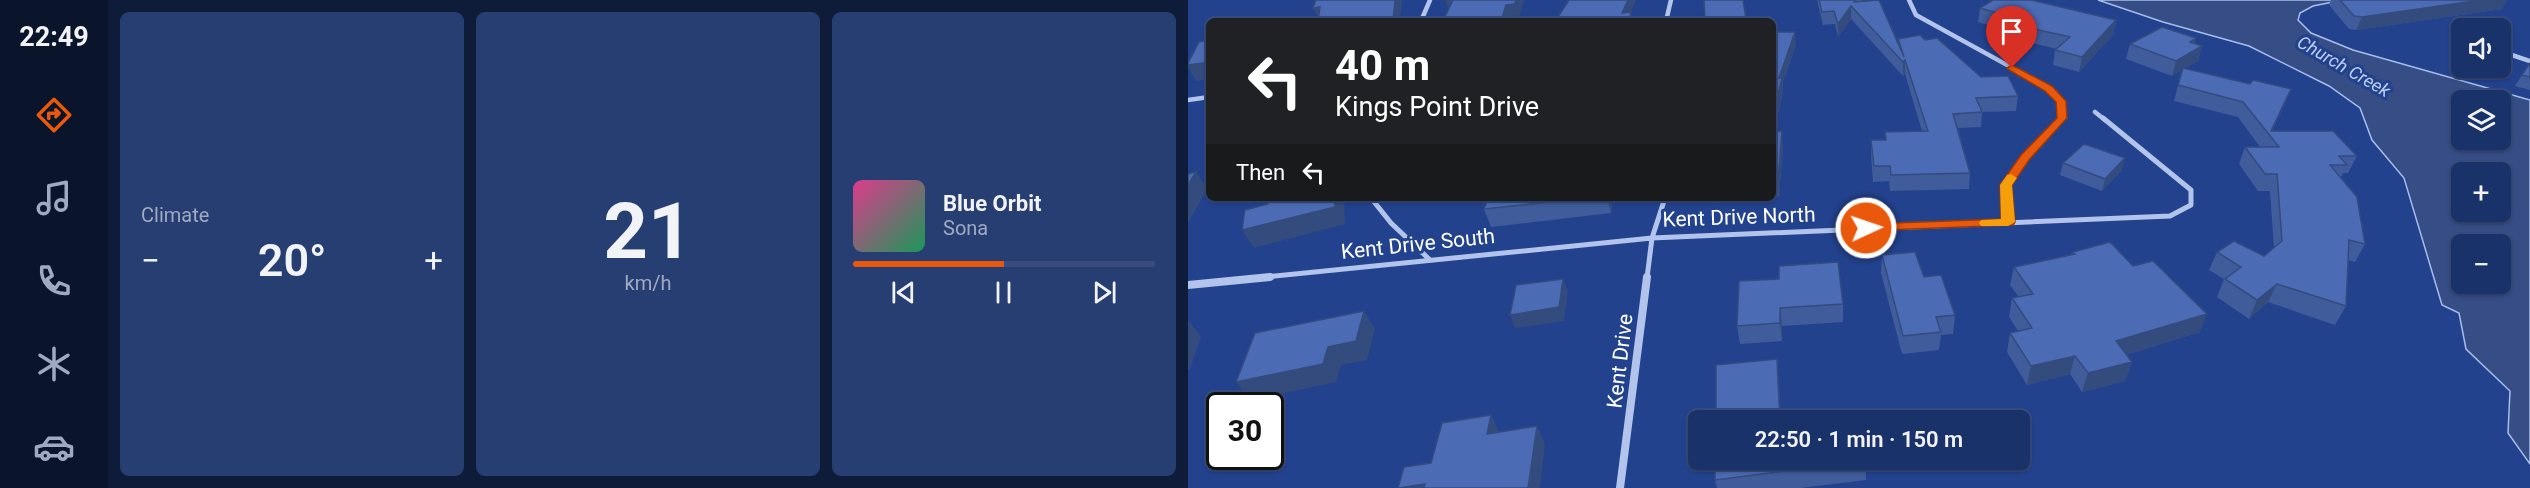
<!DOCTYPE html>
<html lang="en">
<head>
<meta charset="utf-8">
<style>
  body { margin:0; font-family:Roboto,sans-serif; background:#273e72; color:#f1f3f6; height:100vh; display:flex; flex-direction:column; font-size:22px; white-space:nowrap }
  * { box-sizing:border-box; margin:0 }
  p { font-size:20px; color:#9faac1 }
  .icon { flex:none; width:33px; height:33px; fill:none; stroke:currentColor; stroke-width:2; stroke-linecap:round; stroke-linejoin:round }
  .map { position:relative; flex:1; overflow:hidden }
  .panel { display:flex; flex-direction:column; gap:12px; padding:12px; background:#0e1c3a; width:1080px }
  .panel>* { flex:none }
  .top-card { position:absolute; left:18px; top:18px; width:570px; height:183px; border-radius:9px; box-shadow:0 2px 4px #0004,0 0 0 2px #384d7e; background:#202124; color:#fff; overflow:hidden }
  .tools { position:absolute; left:1263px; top:18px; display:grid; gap:12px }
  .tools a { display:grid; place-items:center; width:60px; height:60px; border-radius:9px; background:#1a326a; box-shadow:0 2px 4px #0004,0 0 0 2px #384d7e; font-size:30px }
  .speed { position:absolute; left:18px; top:392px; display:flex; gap:12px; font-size:30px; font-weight:700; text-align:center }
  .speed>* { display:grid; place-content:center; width:78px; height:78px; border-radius:50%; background:#1a326a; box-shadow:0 2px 4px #0004,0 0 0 2px #384d7e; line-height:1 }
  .speed .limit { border:3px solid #111; border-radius:9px; background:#fff; color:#111 }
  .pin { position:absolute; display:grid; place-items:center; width:51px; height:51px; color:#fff; margin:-62px -26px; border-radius:50% 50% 50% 0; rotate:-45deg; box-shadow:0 0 6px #0007 }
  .pin .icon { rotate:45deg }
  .me { position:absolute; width:66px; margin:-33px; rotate:87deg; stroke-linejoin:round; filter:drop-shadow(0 0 4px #0008) }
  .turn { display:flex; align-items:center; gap:21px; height:126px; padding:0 30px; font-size:27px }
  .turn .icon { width:78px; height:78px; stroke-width:2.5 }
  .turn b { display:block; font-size:42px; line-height:51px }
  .then { display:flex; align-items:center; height:57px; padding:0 30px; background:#0003; gap:12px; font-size:22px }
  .big { font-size:45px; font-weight:600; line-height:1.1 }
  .panel .tile { flex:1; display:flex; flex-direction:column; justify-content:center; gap:9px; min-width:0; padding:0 21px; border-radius:9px; background:#273e72 }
  .panel .dial { align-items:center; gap:0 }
  .dial b { font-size:78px; line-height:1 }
  .song { display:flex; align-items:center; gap:18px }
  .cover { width:72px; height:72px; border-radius:9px; background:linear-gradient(135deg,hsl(330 70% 55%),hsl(150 70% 35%)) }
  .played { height:6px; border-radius:3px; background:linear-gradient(90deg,#ea580c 50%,#384d7e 50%) }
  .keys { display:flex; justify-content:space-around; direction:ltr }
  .heat { display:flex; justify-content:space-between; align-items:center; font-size:33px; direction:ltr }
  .panel .tiles { flex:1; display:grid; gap:12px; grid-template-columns:repeat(3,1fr) }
  .trip { position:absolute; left:500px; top:410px; width:342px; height:60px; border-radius:9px; background:#1a326a; box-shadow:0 2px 4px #0004,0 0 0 2px #384d7e; font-weight:600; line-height:60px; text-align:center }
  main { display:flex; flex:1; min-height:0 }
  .tab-bar { display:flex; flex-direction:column; width:108px; justify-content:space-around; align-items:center; background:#0a142a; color:#9faac1 }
  .tab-bar .icon { width:42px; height:42px }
  .tab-bar .selected { color:#ea580c }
  .tab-bar b { font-size:27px; color:#f1f3f6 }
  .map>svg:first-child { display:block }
</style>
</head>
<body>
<main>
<nav class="tab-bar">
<b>22:49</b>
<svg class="icon selected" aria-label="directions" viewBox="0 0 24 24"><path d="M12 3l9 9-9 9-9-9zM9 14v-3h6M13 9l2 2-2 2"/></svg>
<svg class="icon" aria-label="music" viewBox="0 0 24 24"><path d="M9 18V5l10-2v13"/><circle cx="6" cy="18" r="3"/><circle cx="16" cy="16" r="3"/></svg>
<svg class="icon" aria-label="phone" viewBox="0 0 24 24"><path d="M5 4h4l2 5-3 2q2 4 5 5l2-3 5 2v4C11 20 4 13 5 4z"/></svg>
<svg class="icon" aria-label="climate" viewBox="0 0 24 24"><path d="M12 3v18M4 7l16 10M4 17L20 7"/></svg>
<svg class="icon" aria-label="car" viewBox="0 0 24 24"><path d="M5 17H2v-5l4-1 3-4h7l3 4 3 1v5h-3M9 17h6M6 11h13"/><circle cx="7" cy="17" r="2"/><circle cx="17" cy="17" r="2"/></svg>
</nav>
<section class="panel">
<div class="tiles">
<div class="tile"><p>Climate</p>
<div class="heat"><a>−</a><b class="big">20°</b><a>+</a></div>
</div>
<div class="tile dial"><b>21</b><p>km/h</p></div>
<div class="tile">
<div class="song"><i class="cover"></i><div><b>Blue Orbit</b><p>Sona</p></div></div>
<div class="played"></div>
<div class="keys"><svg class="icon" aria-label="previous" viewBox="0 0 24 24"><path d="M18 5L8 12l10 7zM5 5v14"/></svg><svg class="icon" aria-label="pause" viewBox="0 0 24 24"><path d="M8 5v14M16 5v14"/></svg><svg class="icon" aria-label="next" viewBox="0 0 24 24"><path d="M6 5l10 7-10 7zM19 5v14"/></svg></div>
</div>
</div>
</section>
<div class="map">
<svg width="1342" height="488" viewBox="0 0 1342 488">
  <rect width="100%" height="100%" fill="#23428e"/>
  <path fill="#364d85" stroke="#a6bdec" stroke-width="1.5" fill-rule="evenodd" d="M910 0H1155L1125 6 1112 13 1110 20 1123 33 1165 50 1342 100V464L1320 433 1322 391 1278 349 1271 313 1254 305 1216 178 1184 140 1172 108 1141 86 1061 46 975 22ZM1274 100H1312V140H1274ZM1274 172H1312V212H1274ZM1274 244H1312V284H1274Z"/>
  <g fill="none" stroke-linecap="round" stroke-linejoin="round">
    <path stroke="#b2c4eb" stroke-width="4.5" d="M721 0 728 15 861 88 873 101 872 120
      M233 21 242 0
      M478 21 483 0
      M1312 51 1342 61
      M0 100 21 97
      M907 112 917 120"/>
    <path stroke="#b2c4eb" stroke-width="5" d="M183 198 203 223 242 260
      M820 222 818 185 837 158 874 118
      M67 278 464 238 982 216 1003 205V190L915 118
      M459 278 464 238 477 198"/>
    <path stroke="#b2c4eb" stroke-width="8" d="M0 285 82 277
      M432 488 459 277"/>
  </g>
  <path fill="#405c9b" d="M555 0 558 21H517Z
    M629 0H675V1L710 43V39L737 40 793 77 830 96 828 111 794 112 793 127 770 128 782 173 781 189 702 191 701 181 685 182 683 155V140H697V132L734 131 717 74 715 76 663 19 650 37 647 24 635 25Z
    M1143 0H1319L1314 9 1168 30 1161 29 1141 5Z
    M792 8 928 20 925 35 891 72 865 65 867 50 869 49 840 42 841 37 790 22Z
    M585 32 608 45 595 82V91L586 132 595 146 591 196 585 197Z
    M1008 38 1006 43 1014 46 1010 61 996 68 1097 104 1084 131 1169 156 1160 173H1155L1153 178 1177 244 1167 262 1160 260 1158 306 1147 325 1080 302 1061 319 1029 297 1036 279 1021 270 1029 252 1076 256 1086 248 1082 191H1070L1051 164 1057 147H1072L1050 117 986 101 994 70 984 76 938 59 942 44Z
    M1342 63V90L1327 86 1334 75Z
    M875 163 934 170 914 191 872 175Z
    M300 198H425L423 213 303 227 296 209Z
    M885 252 1012 332 938 355 944 362 937 381 894 392 882 374 839 385 819 352 822 333 830 331 821 317 824 298 831 297 822 285 826 267 884 255Z
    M694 255 767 315 765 334 753 335 751 350 714 354 693 273Z
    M551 281 655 304V322L594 326V341L552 344 549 326Z
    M678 461V480L612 488H529L527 480Z"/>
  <path fill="#344b7e" d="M207 0H214L212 21H205Z
    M257 0H267L261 11Z
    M328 0H336L331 17 322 18 321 21H313L318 5Z
    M440 0H448L443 12 445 21H441L434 13Z
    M1293 0H1319L1314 9 1168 30 1174 17Z
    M663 6V19L650 37V24Z
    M132 7V21L125 8Z
    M928 20 925 35 891 72 894 57Z
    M607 32 608 45 595 82V91L585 135V116L591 78Z
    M1008 38 1004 52 1014 46 1010 61 984 76 988 61 1002 42Z
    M717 60V74L715 76V62Z
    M21 62V79L8 81 0 67V65Z
    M1103 89 1097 104 1082 135 1081 134Z
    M594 131 595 146 591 196 590 182Z
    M937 158 934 170 914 191 917 179Z
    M8 172 19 189 0 223V185Z
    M147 198H156L157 224 66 248 54 230Z
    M419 198H425L423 213Z
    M375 279 380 292 376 321 327 328 322 315Z
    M1089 284 1080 302 1061 319 1069 300Z
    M592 308 594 326V341L592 323Z
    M176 311 187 329 179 360 153 365 148 382 63 400 48 382Z
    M1019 314 1012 332 922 360 928 341Z
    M0 320 13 337 2 369 0 370Z
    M887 356 882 374 839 385 843 366Z
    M589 359 591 377 593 420H592Z
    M944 362 937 381 894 392 900 373Z
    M303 415 312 434H299Z
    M349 426 357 444 352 488H340Z
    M237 484 240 488H214Z"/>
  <path fill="#4b6bb4" stroke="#344b7e" stroke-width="1.5" d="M128 0H207L205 21H130L132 7 125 8Z
    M265 0H328L327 4 318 5 313 21H255Z
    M381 0H440L434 13 443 12 441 21H362L363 17H370Z
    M516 0H555L558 19 517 21Z
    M631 0H667L666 2 691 0 716 57 710 39 732 35 737 40 749 38 793 77 820 76 830 96 788 98 794 112 765 114 782 173 703 175 702 166H686L683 140H698L697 132 740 131 717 60 715 62 663 6 650 24 646 11 634 12Z
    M805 0H843L928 20 894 57 867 50 882 37 842 28 847 24 792 8Z
    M1152 0H1293L1174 17 1166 16Z
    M974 27 1008 38 1002 42 1014 46 988 61 942 44Z
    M585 32H607L591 78H594L585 116Z
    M21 40V62L0 65V63L11 42Z
    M1342 63V77L1334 75Z
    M995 68 1062 84 1065 80 1103 89 1083 131H1145L1169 156H1151L1159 165H1142L1169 197 1177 244 1161 240 1158 306 1089 284 1069 300 1037 279 1053 267 1029 252 1046 241 1076 256 1094 241 1089 174H1077L1057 147H1091L1055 102 990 85Z
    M594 131 590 182H585V132Z
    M896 144 937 158 917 179 875 163Z
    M8 172 0 185V174Z
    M81 198H147V207L54 230 57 210 80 204Z
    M300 198H399L296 209Z
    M922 242 945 266 965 261 1019 314 928 341 944 362 900 373 887 356 843 366 822 333 844 328 824 298 845 294 826 267 887 254 885 252Z
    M727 252 736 277 753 275 767 315 748 317 753 332 715 336 694 255Z
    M650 262 655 304 592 308V323L549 326 551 281 591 279V266Z
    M375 279 371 307 322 315 328 285Z
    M176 311 168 341 140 347 135 364 48 382 67 333Z
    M589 359 592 420H528V365Z
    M303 415 299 434 349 426 340 488H236L237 484 210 488 216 467 243 463 254 423Z
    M527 459H677L678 461 527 480Z"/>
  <path fill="#ea580c" stroke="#983908" stroke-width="1.5" d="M824 65 864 86 878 101 879 118 841 160 824 185 827 222 825 225 673 231 671 228 673 226 678 224 813 219 812 185 833 155 869 118 868 102 857 91 821 70 819 68Z"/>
  <path fill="#f59e0b" d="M823 174 829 178 824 185 827 222 820 226H793L791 223 793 220 813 219 812 185 819 175Z"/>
  <g text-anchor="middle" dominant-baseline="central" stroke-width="6" stroke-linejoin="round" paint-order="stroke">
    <g font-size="18" font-style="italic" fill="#becff2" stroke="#23428e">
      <text transform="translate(1156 66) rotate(30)">Church Creek</text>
    </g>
    <g font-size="21" fill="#fff" stroke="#23428e">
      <text transform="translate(551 217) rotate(-2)">Kent Drive North</text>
      <text transform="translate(230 244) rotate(-6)">Kent Drive South</text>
      <text transform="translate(432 361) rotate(-83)">Kent Drive</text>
    </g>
  </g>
</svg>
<div class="tools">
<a><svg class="icon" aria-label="sound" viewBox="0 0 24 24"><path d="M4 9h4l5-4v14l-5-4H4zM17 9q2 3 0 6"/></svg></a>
<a><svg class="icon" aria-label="layers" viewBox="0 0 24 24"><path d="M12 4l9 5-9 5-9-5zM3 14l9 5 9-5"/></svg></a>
<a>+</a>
<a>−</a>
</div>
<div class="speed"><div class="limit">30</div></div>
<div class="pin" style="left:824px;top:68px;background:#d93025"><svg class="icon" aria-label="arrive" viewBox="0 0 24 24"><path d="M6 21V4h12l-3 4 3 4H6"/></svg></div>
<svg class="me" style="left:678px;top:228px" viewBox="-20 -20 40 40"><circle r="17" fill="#ea580c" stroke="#fff" stroke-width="3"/><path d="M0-11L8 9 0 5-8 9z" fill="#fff"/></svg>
<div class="trip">22:50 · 1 min · 150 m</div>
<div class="top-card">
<div class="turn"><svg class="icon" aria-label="left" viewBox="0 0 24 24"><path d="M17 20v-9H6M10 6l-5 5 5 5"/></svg><div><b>40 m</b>Kings Point Drive</div></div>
<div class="then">Then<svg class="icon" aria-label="left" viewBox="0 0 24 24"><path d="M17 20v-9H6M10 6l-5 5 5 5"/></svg></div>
</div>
</div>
</main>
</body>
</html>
